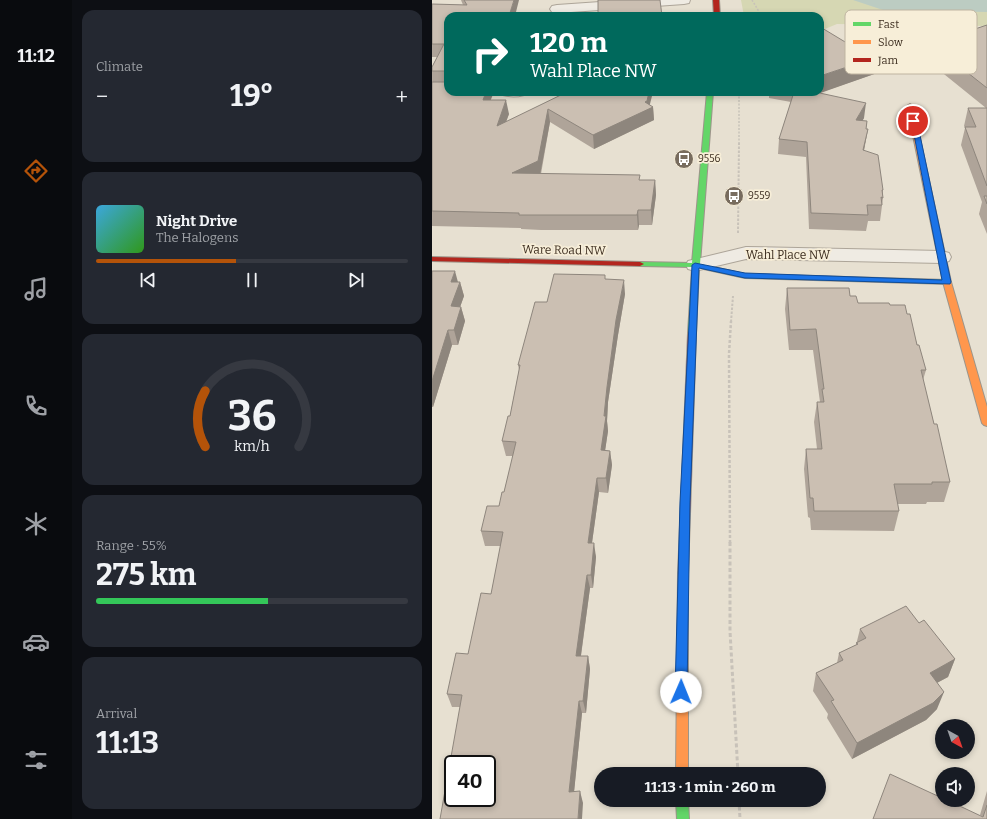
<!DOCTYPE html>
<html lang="en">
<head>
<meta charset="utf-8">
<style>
  body { margin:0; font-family:Bitter,serif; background:#242831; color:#f1f3f6; height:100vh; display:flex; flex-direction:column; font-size:15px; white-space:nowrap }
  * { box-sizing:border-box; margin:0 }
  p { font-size:13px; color:#9ea1a6 }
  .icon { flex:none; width:22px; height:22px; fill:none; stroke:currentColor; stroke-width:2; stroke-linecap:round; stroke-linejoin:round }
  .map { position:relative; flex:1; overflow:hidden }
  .side { display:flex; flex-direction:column; gap:10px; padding:10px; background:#0d0f14; width:360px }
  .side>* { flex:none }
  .guide { position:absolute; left:12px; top:12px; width:380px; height:84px; border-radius:12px; box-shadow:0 2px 6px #0003; background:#00695c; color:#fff; overflow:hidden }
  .needle { width:26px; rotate:140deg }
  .controls { position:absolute; left:503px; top:719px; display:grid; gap:8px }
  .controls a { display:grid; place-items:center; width:40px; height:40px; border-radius:50%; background:#171b24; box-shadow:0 2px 6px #0003; font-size:20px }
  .speed { position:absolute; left:12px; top:755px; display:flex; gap:8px; font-size:20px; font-weight:700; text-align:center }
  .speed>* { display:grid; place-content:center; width:52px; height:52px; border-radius:50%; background:#171b24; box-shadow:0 2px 6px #0003; line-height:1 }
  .speed .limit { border:2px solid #111; border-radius:6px; background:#fff; color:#111 }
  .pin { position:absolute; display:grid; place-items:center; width:34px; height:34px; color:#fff; margin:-17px; border:2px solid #fff; border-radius:50%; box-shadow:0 1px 4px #0007 }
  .me { position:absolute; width:44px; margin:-22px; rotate:1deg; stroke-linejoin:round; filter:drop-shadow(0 0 3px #0008) }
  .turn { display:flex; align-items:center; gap:14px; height:84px; padding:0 20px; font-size:18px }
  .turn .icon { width:52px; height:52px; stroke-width:2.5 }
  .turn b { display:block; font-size:28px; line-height:34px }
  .big { font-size:30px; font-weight:700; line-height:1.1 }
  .side .tile { flex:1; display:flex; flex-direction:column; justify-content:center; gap:6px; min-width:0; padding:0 14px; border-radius:12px; background:#242831 }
  .side .dial { align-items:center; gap:0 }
  .dial svg { height:104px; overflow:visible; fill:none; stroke:#363941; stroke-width:7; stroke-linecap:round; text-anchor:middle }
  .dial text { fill:#f1f3f6; stroke:none }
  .song { display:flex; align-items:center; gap:12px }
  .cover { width:48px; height:48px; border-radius:6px; background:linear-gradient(135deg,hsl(200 70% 55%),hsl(110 70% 35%)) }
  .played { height:4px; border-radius:2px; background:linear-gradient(90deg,#b45309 45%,#363941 45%) }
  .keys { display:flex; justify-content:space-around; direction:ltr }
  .heat { display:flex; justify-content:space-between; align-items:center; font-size:22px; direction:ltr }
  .charge { height:6px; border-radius:3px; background:linear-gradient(90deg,#34c759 55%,#363941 0) }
  .trip { position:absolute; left:162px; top:767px; width:232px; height:40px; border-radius:20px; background:#171b24; box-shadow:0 2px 6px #0003; font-weight:700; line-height:40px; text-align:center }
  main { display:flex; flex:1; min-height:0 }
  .tabs { display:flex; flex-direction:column; width:72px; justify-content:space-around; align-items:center; background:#090b0e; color:#9ea1a6 }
  .tabs .icon { width:28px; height:28px }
  .tabs .current { color:#b45309 }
  .tabs b { font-size:18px; color:#f1f3f6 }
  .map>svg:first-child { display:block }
</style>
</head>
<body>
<main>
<nav class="tabs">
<b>11:12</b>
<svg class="icon current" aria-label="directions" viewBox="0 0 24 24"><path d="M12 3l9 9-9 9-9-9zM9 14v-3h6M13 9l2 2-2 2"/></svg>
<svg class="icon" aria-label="music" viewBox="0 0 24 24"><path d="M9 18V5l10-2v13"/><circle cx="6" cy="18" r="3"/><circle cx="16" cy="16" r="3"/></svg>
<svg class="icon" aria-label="phone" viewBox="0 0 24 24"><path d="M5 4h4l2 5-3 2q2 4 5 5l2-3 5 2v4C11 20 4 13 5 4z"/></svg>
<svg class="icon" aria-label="climate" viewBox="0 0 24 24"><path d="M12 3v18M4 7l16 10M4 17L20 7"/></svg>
<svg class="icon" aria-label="car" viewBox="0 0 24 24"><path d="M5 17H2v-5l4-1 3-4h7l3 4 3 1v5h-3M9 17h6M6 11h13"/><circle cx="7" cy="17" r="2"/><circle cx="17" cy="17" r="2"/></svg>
<svg class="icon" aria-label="filters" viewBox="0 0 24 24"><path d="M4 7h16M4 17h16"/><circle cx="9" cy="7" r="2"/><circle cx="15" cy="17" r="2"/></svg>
</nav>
<section class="side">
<div class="tile"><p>Climate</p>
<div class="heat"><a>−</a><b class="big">19°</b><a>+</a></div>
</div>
<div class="tile">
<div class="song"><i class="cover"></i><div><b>Night Drive</b><p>The Halogens</p></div></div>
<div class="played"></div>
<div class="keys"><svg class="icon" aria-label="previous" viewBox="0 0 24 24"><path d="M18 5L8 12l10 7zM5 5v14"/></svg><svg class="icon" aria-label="pause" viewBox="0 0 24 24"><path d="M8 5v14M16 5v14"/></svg><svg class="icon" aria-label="next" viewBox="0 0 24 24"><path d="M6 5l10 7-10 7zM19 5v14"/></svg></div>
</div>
<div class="tile dial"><svg viewBox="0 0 100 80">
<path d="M14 69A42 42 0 1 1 86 69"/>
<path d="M14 69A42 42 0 0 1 14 26" stroke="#b45309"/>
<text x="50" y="56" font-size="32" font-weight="700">36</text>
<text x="50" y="72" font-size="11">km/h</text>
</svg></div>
<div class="tile"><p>Range · 55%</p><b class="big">275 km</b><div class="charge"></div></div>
<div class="tile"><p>Arrival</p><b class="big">11:13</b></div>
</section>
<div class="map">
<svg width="555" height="819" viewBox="0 0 555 819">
  <rect width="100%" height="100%" fill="#e7e0d1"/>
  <path fill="#d6d7b3" d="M309 0H555V26L405 24 388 31V16H312Z"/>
  <path fill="#bcccc2" d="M421 0H555V12L451 10Z"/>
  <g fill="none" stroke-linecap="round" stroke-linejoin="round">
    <defs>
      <path id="street" d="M197 0H258L257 3 252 4 125 13 120 12 118 9 120 6 125 5Z
        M69 92H94L92 95C85 97 78 97 71 95Z
        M314 247 510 251 517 253 519 257 517 261 510 263 314 259 263 271 256 269 254 265 256 261Z"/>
      <path id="fast" d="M275 92H281L268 264 313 274 515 280 519 282 518 284 313 278 267 268 264 333 260 336 257 335 256 333 260 267 208 266 204 264 208 262 260 263Z
        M244 800H256L257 819H245Z"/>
      <path id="slow" d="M478 104 481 106 519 282 555 407V426L552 425 550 423 511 282 475 106Z
        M251 570 255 571 256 574V774H244L246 574 247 571Z"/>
      <path id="jam" d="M281 0H287L288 16H282Z
        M0 257 208 262 212 264 208 266 0 261Z
        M260 330 264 333 256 574 255 577 251 578 247 577 246 574 256 333Z"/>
    </defs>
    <use href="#street" stroke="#ada599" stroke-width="2"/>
    <use href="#fast" stroke="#9c958a" stroke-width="2"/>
    <use href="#slow" stroke="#9c958a" stroke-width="2"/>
    <use href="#jam" stroke="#9c958a" stroke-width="2"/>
    <path stroke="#c8c2b9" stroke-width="1.5" stroke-dasharray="2 1.5" stroke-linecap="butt" d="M320 0 326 10 324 16
      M307 144V92"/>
    <path stroke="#c8c2b9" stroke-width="2" stroke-dasharray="2.5 1.5" stroke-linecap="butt" d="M306 233 307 143
      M299 322 301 296"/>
    <path stroke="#c8c2b9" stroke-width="2.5" stroke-dasharray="3 2" stroke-linecap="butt" d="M298 543 297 354 299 321"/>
    <path stroke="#c8c2b9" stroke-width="3" stroke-dasharray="4 2.5" stroke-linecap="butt" d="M298 542V631L306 774
      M307 800 308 819"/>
    <use href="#street" fill="#efebe3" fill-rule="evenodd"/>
    <use href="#fast" fill="#63d668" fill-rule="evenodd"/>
    <use href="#slow" fill="#ff974d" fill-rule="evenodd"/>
    <use href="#jam" fill="#b3261e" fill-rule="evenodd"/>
  </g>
  <path fill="#afa499" d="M29 0H87L16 16V92L58 100 77 114 74 122 135 92 218 105 221 107 222 120 162 149 118 122 109 174 208 180H223L224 195 220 225H207L206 230H109L89 229V228L0 226V67L5 57H0V4L31 5Z
    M435 17 470 52 467 69H465V72H448L387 93 432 118 430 121H435L434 129H436L432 151 451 190V198L448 221H436L434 231 377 229 374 157 346 154 347 139 359 102 337 98V92H388L431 53 430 47 432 30H434Z
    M474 24 526 31 540 30 555 25V234L547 214 550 202 529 145 533 128 532 126 536 108H554L471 41Z
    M0 271 26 282H28L32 296 28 307H29L33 321 26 345H20L1 407H0Z
    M174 279 193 294 186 335 176 402 175 421 176 431 173 450 178 451 180 465 176 493 167 492 160 543 164 557 161 588H158L149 656H156L158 669 154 713H150L142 791 151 803 28 707H20L15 694 36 654 59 594 69 546H53L49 531 67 506 72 492 81 456H74L70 441 78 416 87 370 86 365 115 302Z
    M355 288 418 296 426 303 458 305 475 314 494 370 491 380 502 424 518 482 512 502H495L494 504H465L467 511 462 531 379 530 378 518 376 517 372 469 374 449H385L382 422 385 402H388L381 350H357L353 309Z
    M487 623 523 659 516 677 505 683V709L494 720 420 759 395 718 396 714 381 691 384 673 405 663 407 653 424 645 428 629Z
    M555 791V819L548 815Z"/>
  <path fill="#8e867d" d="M82 0H87L83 16H77Z
    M451 55 448 72 360 103V92H388V76Z
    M54 92H62L53 114 51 100Z
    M217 92H221L217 108 221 107 222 120 162 149 161 135 213 102Z
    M74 100 77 114 67 140 65 126Z
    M434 103 432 118 422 136 424 120Z
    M116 109 118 122 108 175 80 173Z
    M436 129 433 144 429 166 431 150Z
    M223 180 224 195 220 225 219 210Z
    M206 210 207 225 206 230 205 215Z
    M23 271 27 286 28 282 32 296 23 321 19 306V282Z
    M192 280 193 294 186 335 176 402 175 421 176 431 171 465 169 450 175 387 184 320Z
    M29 307 33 321 26 345 22 330Z
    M16 330 20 345 1 407 0 404V381Z
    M178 451 180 465 176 493 174 478Z
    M165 478 167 492 158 557 156 543Z
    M162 543 164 557 161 588 159 575Z
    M155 575 158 588 147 669 144 656Z
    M156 656 158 669 154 713 151 701Z
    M523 659 516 677 491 690 498 673Z
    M512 692 505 709 494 720 420 759 425 743Z
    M147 701 150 713 141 803 137 792Z
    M148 791 151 803 150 819H146Z"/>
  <path fill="#cbbfb2" stroke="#8e867d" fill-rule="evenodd" d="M32 0H82L77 16H16V77H15L13 71H0V67L12 44H0V4L35 5Z
    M166 0H228L230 16H166Z
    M435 17 461 19 470 52H467L468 55H451L388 76V29L390 28 438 57 432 30H438Z
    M474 24 513 28 518 27 526 31 535 28 540 30 555 25V88Z
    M16 81V92H54L51 100H74L65 126 135 92H217L215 101 213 102 221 107 161 135 116 109 106 161 80 173 208 175 207 180H223L219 210H206L205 215H87V213L0 211V82H13Z
    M362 92H383L434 103 424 120 435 121 434 129H436L431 150 446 155 451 190H450L451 198 449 197 450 205H435L436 215 379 213 375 142 347 139Z
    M536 108H555V186L533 127H544Z
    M552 196H555V204Z
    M0 271H23L19 282H28L19 306 29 307 22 330H16L0 381Z
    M122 274 173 275V279L192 280 184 320 175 387 172 416H174L169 450 178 451 174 478H165L156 543H162L159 575H155L144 656H156L151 701H147L137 792 148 791 146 819H8L30 695 15 694 24 653 36 654 49 593 59 594 71 532 49 531 55 506H67L70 492H72L84 442 70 441 76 416H78L88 365H86L103 302H115ZM21 764H55V798H21Z
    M355 288H417L418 296H424L426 303H457L458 305H473L475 314H478L485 345H487L494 370H489L502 424H505L518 482H500V484H462L467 511H382L381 498H378L374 449H390L385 402H392L390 389H392L384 329 358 330Z
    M474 606 487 623 492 620 523 659 498 673 512 692 501 703 425 743 399 701 402 700 384 673 411 660 407 653 426 644 424 643 434 638 428 629Z
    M458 774 510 798V800H515L551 817 555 805V819H441Z"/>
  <path fill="#1a73e8" stroke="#114b97" d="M479 119 485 121 519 282 518 284 313 278 267 268 258 502 255 692 253 696 249 698 245 696 243 692 248 502 260 265 263 263 313 273 510 280Z"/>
  <defs>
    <symbol id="bus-disc" viewBox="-11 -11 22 22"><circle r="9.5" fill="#786c5e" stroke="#f7eed8"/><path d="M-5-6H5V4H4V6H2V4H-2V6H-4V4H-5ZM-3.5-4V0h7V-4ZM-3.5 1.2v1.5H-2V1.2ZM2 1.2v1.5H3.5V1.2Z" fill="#fff"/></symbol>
  </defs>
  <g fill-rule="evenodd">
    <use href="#bus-disc" x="241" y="148" width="22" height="22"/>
    <use href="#bus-disc" x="291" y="185" width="22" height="22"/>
  </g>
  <g text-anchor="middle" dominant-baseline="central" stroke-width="3.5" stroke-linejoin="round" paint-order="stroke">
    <g font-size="10" fill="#3d2e20" stroke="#f7eed8" text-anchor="start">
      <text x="266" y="159">9556</text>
      <text x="316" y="196">9559</text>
    </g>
    <g font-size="12" fill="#3d2e20" stroke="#f7eed8">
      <text transform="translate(132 250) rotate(1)">Ware Road NW</text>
      <text x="356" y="255">Wahl Place NW</text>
    </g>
  </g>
  <rect x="413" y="10" width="132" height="64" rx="6" fill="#f7eed8" stroke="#bfb4a1" stroke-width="1"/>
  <rect x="421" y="22" width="18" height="4" fill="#63d668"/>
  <rect x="421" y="40" width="18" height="4" fill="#ff974d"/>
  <rect x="421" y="58" width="18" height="4" fill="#b3261e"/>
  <g font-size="11" fill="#3d2e20">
    <text x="446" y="28">Fast</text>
    <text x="446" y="46">Slow</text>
    <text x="446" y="64">Jam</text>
  </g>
</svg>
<div class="controls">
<a><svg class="needle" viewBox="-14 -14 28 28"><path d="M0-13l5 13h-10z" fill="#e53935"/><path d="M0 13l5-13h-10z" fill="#9ea1a6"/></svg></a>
<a><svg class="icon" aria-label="sound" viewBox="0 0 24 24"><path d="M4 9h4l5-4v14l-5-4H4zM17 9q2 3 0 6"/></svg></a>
</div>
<div class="speed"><div class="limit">40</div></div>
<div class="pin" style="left:481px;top:121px;background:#d93025"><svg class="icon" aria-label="arrive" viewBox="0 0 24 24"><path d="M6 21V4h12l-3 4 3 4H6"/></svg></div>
<svg class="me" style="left:249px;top:692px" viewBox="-20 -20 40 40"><circle r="19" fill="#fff"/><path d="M0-13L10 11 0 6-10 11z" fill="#1a73e8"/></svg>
<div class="trip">11:13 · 1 min · 260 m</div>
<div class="guide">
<div class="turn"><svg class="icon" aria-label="right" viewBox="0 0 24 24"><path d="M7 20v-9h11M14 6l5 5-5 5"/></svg><div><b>120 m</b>Wahl Place NW</div></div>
</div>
</div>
</main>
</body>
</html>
